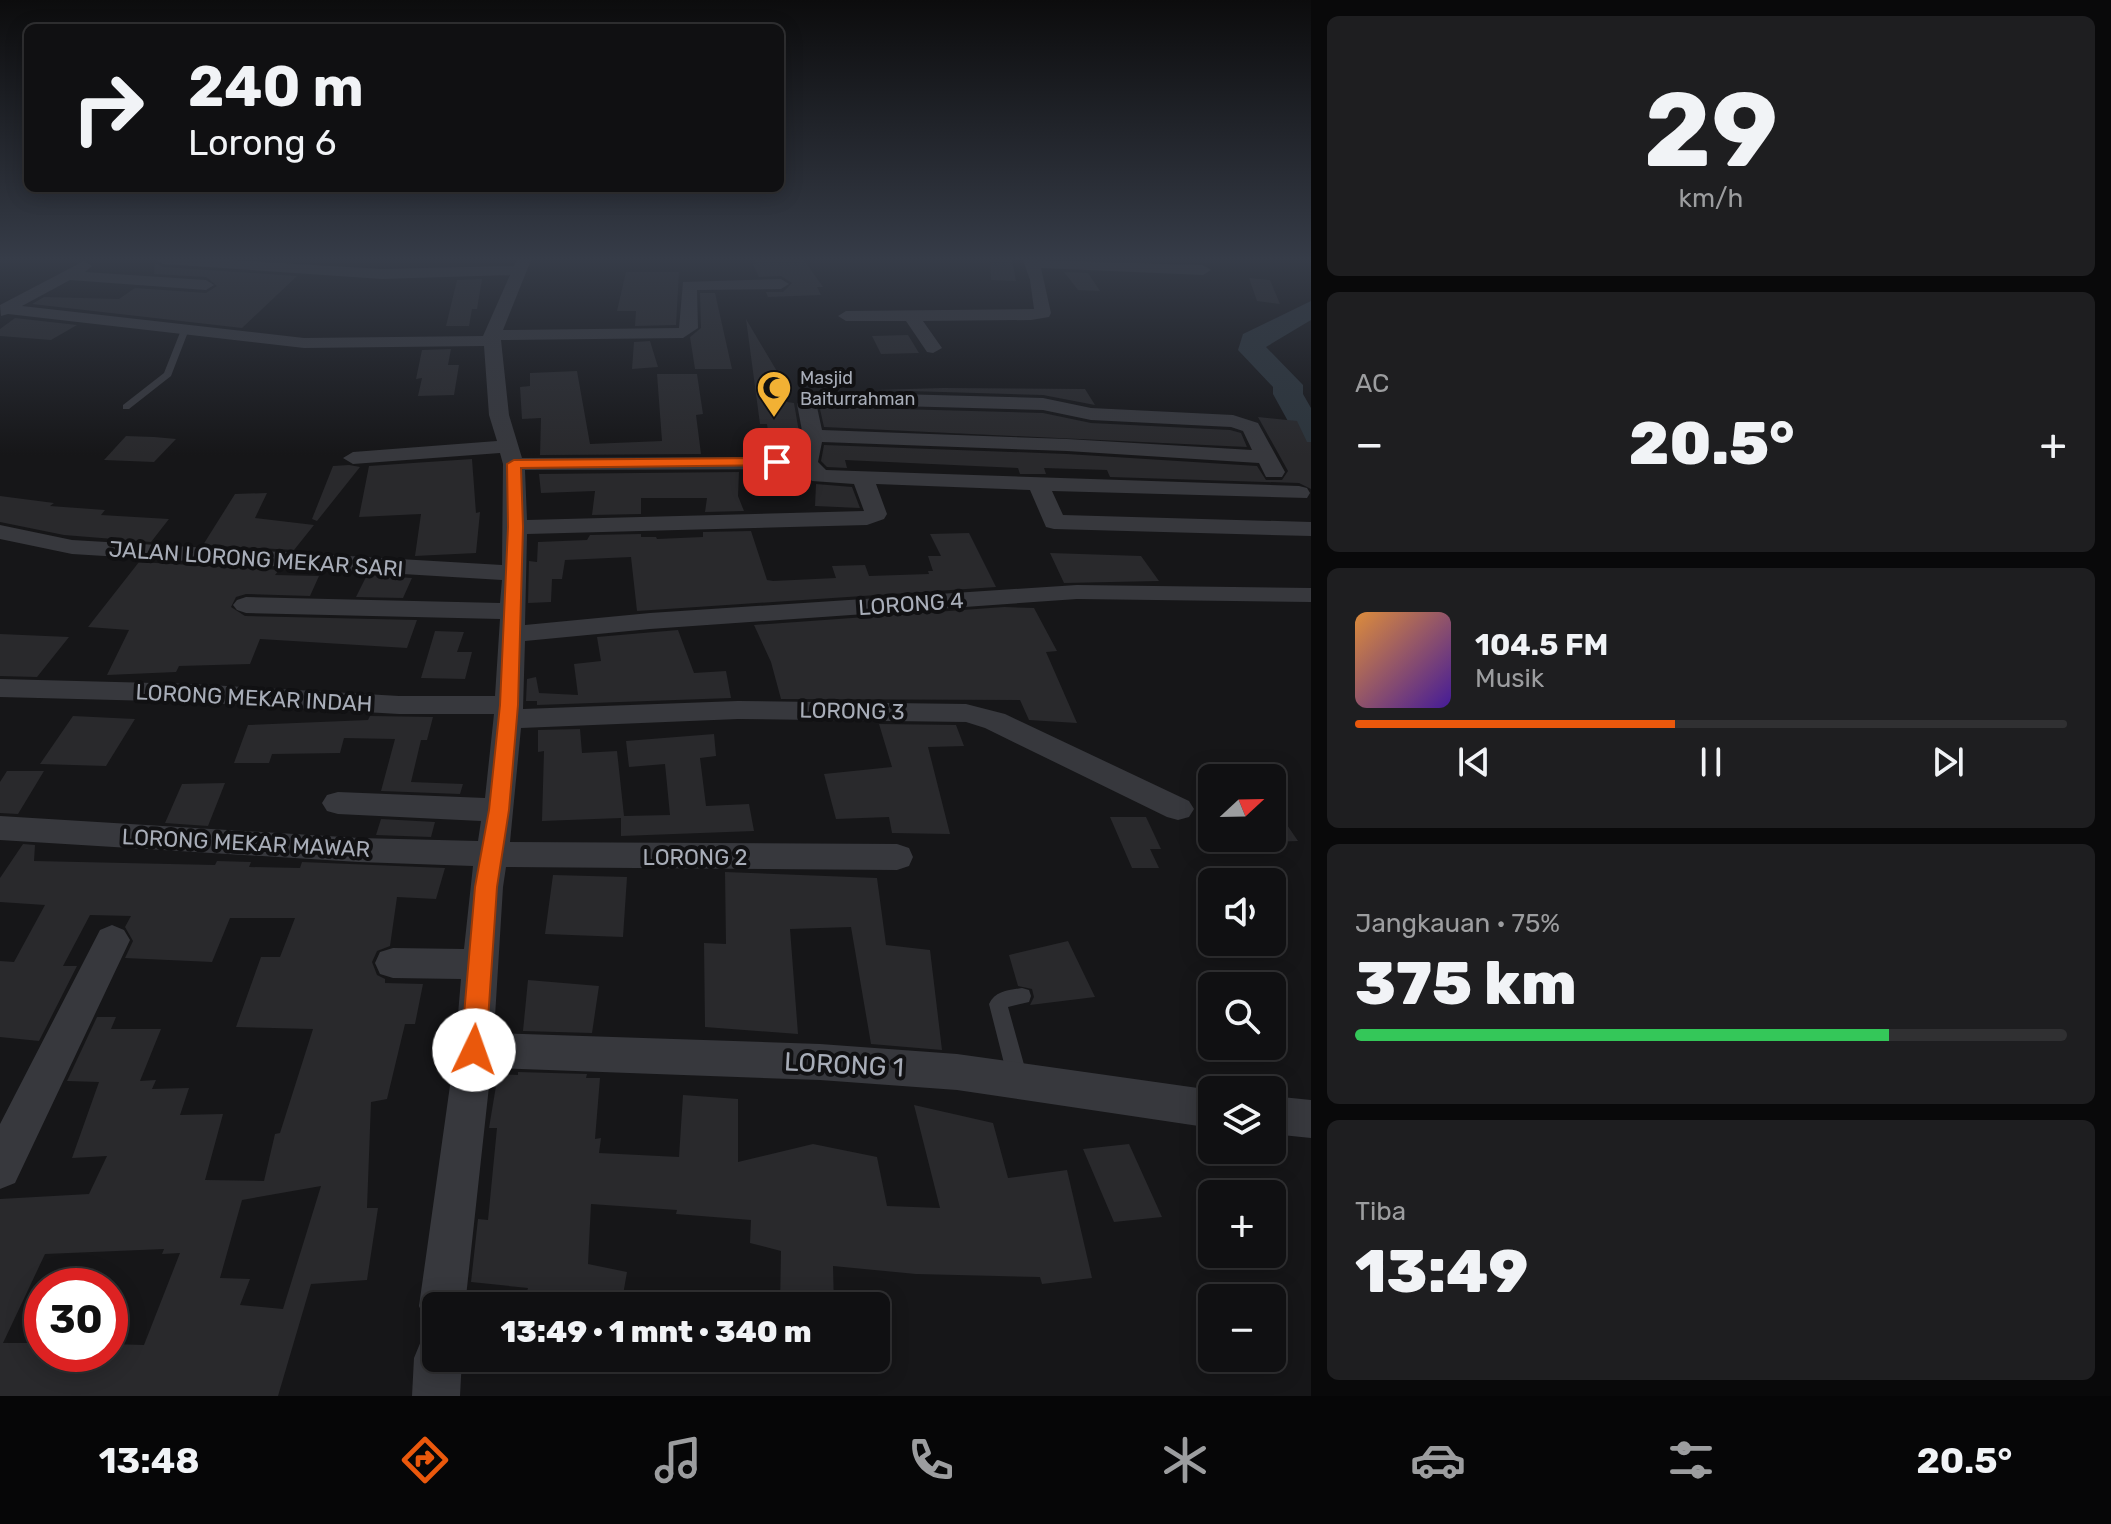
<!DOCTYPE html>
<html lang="id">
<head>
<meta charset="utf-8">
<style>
  body { margin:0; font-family:Rubik,sans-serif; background:#1e1e20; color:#f1f3f6; height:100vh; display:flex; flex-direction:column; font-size:30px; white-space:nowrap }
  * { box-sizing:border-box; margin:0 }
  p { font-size:26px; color:#9c9d9f }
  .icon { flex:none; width:44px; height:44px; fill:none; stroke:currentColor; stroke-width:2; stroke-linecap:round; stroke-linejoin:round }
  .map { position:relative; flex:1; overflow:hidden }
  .panel { display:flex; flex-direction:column; gap:16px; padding:16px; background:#09090a; width:800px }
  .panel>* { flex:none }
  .guide { position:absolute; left:24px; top:24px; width:760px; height:168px; border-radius:12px; box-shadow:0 4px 20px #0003,0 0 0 2px #303032; background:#101012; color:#f1f3f6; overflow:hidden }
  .needle { width:52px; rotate:68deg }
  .buttons { position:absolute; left:1198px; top:764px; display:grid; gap:16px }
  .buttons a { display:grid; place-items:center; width:88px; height:88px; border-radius:12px; background:#101012; box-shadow:0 4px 20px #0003,0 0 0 2px #303032; font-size:40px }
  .speed { position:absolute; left:24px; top:1268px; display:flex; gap:16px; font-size:40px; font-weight:700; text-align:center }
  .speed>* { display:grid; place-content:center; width:104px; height:104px; border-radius:50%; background:#101012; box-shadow:0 4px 20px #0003,0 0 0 2px #303032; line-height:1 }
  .speed .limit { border:12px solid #d22; background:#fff; color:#111 }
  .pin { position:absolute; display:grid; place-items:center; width:68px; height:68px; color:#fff; margin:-34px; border-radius:16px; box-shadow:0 4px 12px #0006 }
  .me { position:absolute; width:88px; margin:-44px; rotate:3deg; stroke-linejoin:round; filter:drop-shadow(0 0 6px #0008) }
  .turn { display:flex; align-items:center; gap:28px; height:168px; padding:0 32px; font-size:36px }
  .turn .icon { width:104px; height:104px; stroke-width:2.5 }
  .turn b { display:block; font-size:56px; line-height:68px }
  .big { font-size:60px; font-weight:800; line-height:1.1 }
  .panel .card { flex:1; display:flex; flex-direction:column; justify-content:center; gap:12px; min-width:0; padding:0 28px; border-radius:12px; background:#1e1e20 }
  .panel .dial { align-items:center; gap:0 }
  .dial b { font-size:104px; line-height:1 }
  .song { display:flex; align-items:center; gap:24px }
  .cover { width:96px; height:96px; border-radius:12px; background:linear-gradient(135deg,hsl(30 70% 55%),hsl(260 70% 35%)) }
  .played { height:8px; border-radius:4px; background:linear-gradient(90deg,#ea580c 45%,#303032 45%) }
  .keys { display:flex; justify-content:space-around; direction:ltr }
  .heat { display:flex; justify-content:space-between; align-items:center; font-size:44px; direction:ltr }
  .charge { height:12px; border-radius:6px; background:linear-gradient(90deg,#34c759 75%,#303032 0) }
  .trip { position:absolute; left:422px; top:1292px; width:468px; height:80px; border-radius:12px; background:#101012; box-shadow:0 4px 20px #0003,0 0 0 2px #303032; font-weight:800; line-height:80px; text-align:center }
  .menu { display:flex; height:128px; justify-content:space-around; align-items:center; background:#060607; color:#9c9d9f }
  .menu .icon { width:56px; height:56px }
  .menu .active { color:#ea580c }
  .menu b { font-size:36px; color:#f1f3f6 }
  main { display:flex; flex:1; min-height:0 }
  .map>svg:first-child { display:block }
</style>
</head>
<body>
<main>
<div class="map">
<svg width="1311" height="1396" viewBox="0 0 1311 1396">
  <rect width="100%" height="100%" fill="#161618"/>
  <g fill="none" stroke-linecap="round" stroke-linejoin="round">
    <path fill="#2c353c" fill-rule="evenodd" d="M1311 301V320L1266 347 1303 385V394L1311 408V446L1300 443 1273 394V387L1238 350 1243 334Z"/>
  </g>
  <path fill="#29292c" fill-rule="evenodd" d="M755 260H804L823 287H817L821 295 768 297 766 292H783L792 283 781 276 759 277 753 264H756Z
    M990 260H1012L1016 281 991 280Z
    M155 263 163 267 297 276 242 328 32 304 44 297 119 299 135 288 206 293 217 286 206 277 154 274Z
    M626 272H679L676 325 635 326 636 311H617Z
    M1064 272 1088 273 1100 291 1078 290Z
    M1249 278 1270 280 1280 304 1257 301Z
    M482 279 477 309H472L469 326H446L457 280Z
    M700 293H715L732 369H695L690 337 701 328Z
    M15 318 77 325 51 340 0 336V329Z
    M746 319 778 373H781L787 402 794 403 799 432 768 431 767 424H760Z
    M908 335 919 353 881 354 872 336Z
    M650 341 658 367 632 369 634 342Z
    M451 349 448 365H459L454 395 418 396 422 378 416 379 422 350Z
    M577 371 590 444 662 441 657 374H697L703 414 696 415 701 454 540 455 541 418 522 419 520 387 530 386V373Z
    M943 388 1085 389 1095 405 1043 395 874 390Z
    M825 407 1043 413 1091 423 1230 430 1241 433 1247 447 824 427 820 409Z
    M1258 417 1297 421 1307 442H1311V489L1299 483 1110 477 1107 470 1044 468 1046 474H1020L1018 468 845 460 847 468 827 467 821 461 824 445 1067 454 1257 466 1266 480H1282L1288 471Z
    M126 436 154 437 176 439 154 462 104 460Z
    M472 459 476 513 480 512 476 553 415 556 421 514 359 517 369 466Z
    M349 465 360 467 317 521 312 519 333 466Z
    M739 472 738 496 744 511 705 512 707 498H641V514L592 515 595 491 541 493 539 474Z
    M816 484 852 487 860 508 815 506Z
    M267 493 255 518 314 525 294 550 203 545 235 494Z
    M0 496 54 503 50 506 105 510 101 515 169 519 151 542 64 535 0 522Z
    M751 531 767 580 773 581 836 578 832 566 865 565 869 576 929 574 928 571H933L928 556H941L930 534 969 533 996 587 637 611 631 557 565 560 562 579H552L551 602 528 603 529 561 537 562 538 542 587 540 590 535 641 534V537H656L657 539 703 537V532Z
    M1050 553 1141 556 1159 581 1064 583Z
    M139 562 279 570 275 575 319 576 310 596 246 594 236 597 231 607 245 616 417 620 407 648 260 639 250 664 179 666 176 672 107 675 129 630 88 627Z
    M367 575 412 578 403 598 356 597Z
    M1004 607 1034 608 1057 651 1046 652 1077 723 1029 720 1020 700 781 699 771 662 754 625Z
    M678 630 694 673 726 671 731 698 537 705V701H526L527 679 536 677 539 693 578 695 574 664 601 661 597 637Z
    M435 631 464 632 457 652H472L465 679 421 678Z
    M0 634 69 637 37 677 0 676Z
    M73 716 135 719 106 766 40 764Z
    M370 716 433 717 427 740H421L411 782 463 784 460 794 381 791 395 739 344 738 340 753 272 754 269 763H234L248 725 368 720Z
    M879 724 956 725 964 746 928 747 950 834 892 833 889 817 836 819 824 774 892 767Z
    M580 729 582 753 617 751 624 816 670 815 665 764 629 767 626 741 714 734 716 756 700 758 706 806 749 804 754 831 621 836V818L542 821 544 751 538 752V730Z
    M7 771H44L18 814 0 813V782Z
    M225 783 208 826 165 823 182 784Z
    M1272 803 1298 841 1272 842Z
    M1110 817H1146L1161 849H1150L1159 868H1132Z
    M381 819 435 822 431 837 376 835Z
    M23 844 35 845 34 861 215 865 217 861 251 862 249 867 300 868 302 862 445 868 436 899 397 897 390 946 377 951 372 962 377 975 385 979V983L423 984 415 1024H405L387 1099 371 1102 367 1208H378L367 1280 311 1284 278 1396H0V1199L89 1194 107 1156 72 1158 99 1082 67 1081 97 1017H116L111 1029H161L140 1081 156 1080 152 1089 189 1088 180 1115 223 1114 205 1180 264 1181 275 1134 280 1133 313 1029 236 1027 261 957H280L295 918H230L212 962 125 958 133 941 125 927 131 916 90 915 63 966H77L39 1041 0 1037V961L14 962 45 905 0 902V878ZM321 1186 283 1309 240 1305 250 1279 220 1278 242 1200ZM164 1249 162 1254 180 1253 144 1345 110 1344V1354H42V1343H3L45 1254Z
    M725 872 877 878 886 945 930 950 942 1050 871 1044 851 927 790 929 798 1034 705 1027 704 943 726 944Z
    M553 875 627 877 623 937 545 934Z
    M1068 941 1095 997 1030 1005 1034 997 1032 989 1018 986 1009 955Z
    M528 980 599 986 592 1033 523 1031Z
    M518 1072 587 1074 586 1078H600L595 1139 601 1138 599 1153 679 1157 683 1095 738 1099V1162L813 1144 877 1157 887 1206 940 1208 914 1105 993 1123 1008 1178 1067 1170 1092 1278 1042 1284 1040 1277 916 1274 833 1266 834 1306H780L781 1251 750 1243 751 1220 676 1214 677 1210 591 1204 588 1264 627 1272 621 1306H523L528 1288 471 1282 478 1219 488 1220 497 1128H489L498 1074 518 1075Z
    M1129 1144 1162 1217 1114 1222 1083 1149Z"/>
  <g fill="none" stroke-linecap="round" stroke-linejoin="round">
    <path fill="#37383d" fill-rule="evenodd" d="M181 330 188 332 171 376 129 409H123V405L164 373Z
      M1022 988 1029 990 1031 996 1029 1002 1008 1007 1028 1079 1025 1085 1018 1088 1011 1085 1008 1079 989 1004C995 991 1009 990 1022 988Z"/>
    <path fill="#37383d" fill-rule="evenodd" d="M156 260H228L382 269 514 266 517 260H531L503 330 679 328 683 282 781 279 789 284 781 289 697 290 698 328 683 338 501 340 509 415 522 458 798 457 803 436 797 404 800 400 821 392 1043 398 1091 408 1233 415 1258 423 1285 472 1282 477H1266L1259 463 1067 451 822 442 818 462 826 470 1299 486 1307 488 1310 493 1307 498 1052 491 1063 515 1311 522V536L1054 529 1046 527 1030 490 876 484 887 514 884 519 867 525 527 534 525 625 650 613 1077 585 1311 588V602L1077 599 650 629 525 641 523 709 738 701 966 704 1005 714 1189 801 1194 809 1189 817 1178 820 1167 817 985 728 966 722 738 719 521 728 510 842 897 844 909 848 913 857 909 866 897 870 506 867 503 887 494 1033 820 1044 957 1054 1212 1090V1128L957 1090 820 1080 491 1068 465 1306H436V1327L426 1322 419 1306 455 1050 461 979 393 978 380 974 375 963 380 952 393 948 464 949 473 866 359 862 0 840V816L359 838 478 841 481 821 338 814 327 811 322 803 327 795 338 792 485 798 494 714H399L193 702 0 697V679L193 684 399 696H495L500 619 246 613 237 610 233 605 237 600 246 597 500 603 502 580 72 554 0 539V525L72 540 502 565 503 464 500 453 353 464 343 458 353 452 497 441 489 415 484 346 304 348 8 314 1 316 0 305 84 261 92 266 85 272 206 280 214 285 206 290 70 280 22 306 304 338 483 336 510 275 382 279 163 264ZM824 404 1043 410 1091 420 1231 427 1243 431 1252 450 1067 439 822 430 817 407ZM801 469 812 481 854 484 864 511 527 520 525 470Z
      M1023 260 1203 265 1211 270 1203 275 1041 268 1051 313 1049 317 1031 320 923 321 942 348 933 353 927 352 906 321H846L838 316 846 311 1034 309 1030 280Z
      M112 925 124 930 130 940 15 1183 0 1189V1124L100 930Z
      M1272 1096 1311 1100V1138L1272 1134Z
      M436 1335V1358H462L460 1396H412L414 1358 421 1341Z"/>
  </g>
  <linearGradient id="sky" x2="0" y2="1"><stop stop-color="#0c0c0d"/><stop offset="0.57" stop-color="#363c48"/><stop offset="1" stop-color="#363c48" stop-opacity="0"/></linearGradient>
  <rect width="1311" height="455" fill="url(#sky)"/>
  <path fill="#ea580c" stroke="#983908" stroke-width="2" d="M777 458 782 459V465L521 468 523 527 518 705 509 810 497 887 486 1050 482 1058 474 1061 465 1058 461 1050 475 887 489 810 500 705 508 527 507 464 514 460Z"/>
  <defs>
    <symbol id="mosque-pin" viewBox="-11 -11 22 30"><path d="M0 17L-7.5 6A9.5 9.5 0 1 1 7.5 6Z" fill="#f2b134" stroke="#111113"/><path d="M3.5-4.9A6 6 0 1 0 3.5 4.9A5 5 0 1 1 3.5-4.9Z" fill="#111"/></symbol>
  </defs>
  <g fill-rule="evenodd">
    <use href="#mosque-pin" x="754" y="368" width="40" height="54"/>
  </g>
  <g text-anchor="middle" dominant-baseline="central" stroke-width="8" stroke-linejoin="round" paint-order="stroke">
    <g font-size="18" fill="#a8adb8" stroke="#111113" text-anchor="start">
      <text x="800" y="378">Masjid<tspan x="800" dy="21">Baiturrahman</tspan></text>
    </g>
    <g font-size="22" fill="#a8adb8" stroke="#111113">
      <text transform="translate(256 559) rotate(4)">JALAN LORONG MEKAR SARI</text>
      <text transform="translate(911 604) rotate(-4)">LORONG 4</text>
      <text transform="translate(254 698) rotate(3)">LORONG MEKAR INDAH</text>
      <text transform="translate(852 711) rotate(1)">LORONG 3</text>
      <text transform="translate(246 843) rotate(3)">LORONG MEKAR MAWAR</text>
      <text x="695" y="857">LORONG 2</text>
    </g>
    <g font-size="26" fill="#a8adb8" stroke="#111113">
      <text transform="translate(844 1065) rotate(3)">LORONG 1</text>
    </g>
  </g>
</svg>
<div class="buttons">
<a><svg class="needle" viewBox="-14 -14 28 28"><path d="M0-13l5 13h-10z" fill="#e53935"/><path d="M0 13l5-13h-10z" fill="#9c9d9f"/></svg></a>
<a><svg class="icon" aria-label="sound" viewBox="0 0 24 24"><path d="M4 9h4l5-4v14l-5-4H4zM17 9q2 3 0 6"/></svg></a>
<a><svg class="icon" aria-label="search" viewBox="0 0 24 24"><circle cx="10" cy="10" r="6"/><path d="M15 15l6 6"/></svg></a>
<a><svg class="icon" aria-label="layers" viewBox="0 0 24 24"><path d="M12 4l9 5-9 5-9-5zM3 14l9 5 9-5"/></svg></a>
<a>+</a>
<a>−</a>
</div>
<div class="speed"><div class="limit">30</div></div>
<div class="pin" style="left:777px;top:462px;background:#d93025"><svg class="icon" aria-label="arrive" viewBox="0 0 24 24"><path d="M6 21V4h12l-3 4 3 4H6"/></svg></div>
<svg class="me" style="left:474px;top:1050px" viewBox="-20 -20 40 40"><circle r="19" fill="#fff"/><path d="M0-13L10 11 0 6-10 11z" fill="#ea580c"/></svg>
<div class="trip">13:49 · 1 mnt · 340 m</div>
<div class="guide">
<div class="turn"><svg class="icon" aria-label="right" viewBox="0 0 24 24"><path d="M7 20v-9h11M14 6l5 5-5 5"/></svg><div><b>240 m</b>Lorong 6</div></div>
</div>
</div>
<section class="panel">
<div class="card dial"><b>29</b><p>km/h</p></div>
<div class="card"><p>AC</p>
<div class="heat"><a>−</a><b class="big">20.5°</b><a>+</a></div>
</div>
<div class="card">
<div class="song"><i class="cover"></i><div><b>104.5 FM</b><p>Musik</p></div></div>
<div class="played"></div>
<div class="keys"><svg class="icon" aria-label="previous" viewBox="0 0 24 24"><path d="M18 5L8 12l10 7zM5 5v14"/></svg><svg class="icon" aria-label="pause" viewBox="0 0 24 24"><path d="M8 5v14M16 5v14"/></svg><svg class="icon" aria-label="next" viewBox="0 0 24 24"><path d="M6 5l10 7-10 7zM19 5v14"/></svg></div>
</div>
<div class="card"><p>Jangkauan · 75%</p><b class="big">375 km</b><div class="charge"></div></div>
<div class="card"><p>Tiba</p><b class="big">13:49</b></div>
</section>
</main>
<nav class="menu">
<b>13:48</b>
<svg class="icon active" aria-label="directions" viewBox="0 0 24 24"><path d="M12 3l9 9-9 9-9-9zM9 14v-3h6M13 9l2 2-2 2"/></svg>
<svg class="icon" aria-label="music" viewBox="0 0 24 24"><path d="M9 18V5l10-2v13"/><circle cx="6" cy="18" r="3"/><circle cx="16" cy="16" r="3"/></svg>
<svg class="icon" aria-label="phone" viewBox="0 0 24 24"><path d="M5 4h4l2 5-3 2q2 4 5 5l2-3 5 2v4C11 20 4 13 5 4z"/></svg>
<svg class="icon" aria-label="climate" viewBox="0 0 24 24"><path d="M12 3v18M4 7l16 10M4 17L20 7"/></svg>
<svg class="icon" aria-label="car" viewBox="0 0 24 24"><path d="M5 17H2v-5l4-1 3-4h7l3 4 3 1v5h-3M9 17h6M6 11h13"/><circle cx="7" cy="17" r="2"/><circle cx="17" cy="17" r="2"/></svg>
<svg class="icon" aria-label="filters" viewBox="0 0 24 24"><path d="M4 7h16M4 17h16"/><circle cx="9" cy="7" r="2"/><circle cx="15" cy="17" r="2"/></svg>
<b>20.5°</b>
</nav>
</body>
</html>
